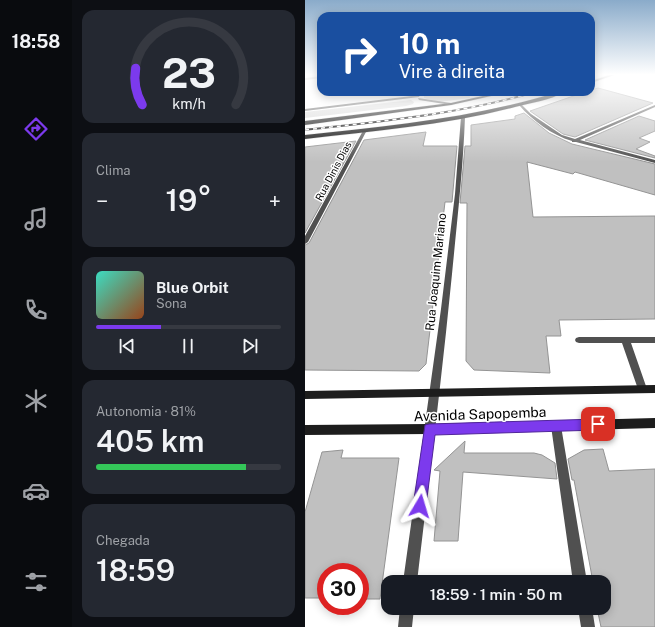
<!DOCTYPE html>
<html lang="pt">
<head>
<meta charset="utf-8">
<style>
  body { margin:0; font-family:"Public Sans",sans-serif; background:#242831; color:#f1f3f6; height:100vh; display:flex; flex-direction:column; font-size:15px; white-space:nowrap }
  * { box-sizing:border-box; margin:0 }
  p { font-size:13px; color:#9ea1a6 }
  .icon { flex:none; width:22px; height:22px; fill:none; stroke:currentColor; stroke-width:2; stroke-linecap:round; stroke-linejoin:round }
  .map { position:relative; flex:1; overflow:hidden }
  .details { display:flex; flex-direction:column; gap:10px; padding:10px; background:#0d0f14; width:233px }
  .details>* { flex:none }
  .hud { position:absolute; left:12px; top:12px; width:278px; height:84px; border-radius:12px; box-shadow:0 2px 10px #0003; background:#1a4fa0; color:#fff; overflow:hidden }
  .speed { position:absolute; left:12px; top:563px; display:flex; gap:8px; font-size:20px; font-weight:700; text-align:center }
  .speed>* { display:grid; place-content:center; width:52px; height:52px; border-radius:50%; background:#171b24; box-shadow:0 2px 10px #0003; line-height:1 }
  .speed .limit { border:6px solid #d22; background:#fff; color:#111 }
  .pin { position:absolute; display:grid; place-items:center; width:34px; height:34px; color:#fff; margin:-17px; border-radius:8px; box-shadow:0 2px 6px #0006 }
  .me { position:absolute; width:44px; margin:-22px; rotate:7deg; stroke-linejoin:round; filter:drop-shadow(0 0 3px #0008) }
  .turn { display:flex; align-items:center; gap:14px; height:84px; padding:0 16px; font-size:18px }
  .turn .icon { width:52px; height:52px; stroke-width:2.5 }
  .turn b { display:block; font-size:28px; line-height:34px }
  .big { font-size:30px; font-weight:600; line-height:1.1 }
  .details .card { flex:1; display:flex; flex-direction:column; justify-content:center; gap:6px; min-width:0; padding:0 14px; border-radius:12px; background:#242831 }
  .details .dial { align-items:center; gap:0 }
  .dial svg { height:104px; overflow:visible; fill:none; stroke:#363941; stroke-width:7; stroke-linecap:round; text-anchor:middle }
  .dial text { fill:#f1f3f6; stroke:none }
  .song { display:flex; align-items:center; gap:12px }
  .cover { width:48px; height:48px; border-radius:6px; background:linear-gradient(135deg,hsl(170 70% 55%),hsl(20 70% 35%)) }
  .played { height:4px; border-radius:2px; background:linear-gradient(90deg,#7c3aed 35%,#363941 35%) }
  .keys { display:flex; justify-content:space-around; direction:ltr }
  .heat { display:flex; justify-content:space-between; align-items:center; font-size:22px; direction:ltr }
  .charge { height:6px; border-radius:3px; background:linear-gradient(90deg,#34c759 81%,#363941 0) }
  .trip { position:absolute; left:76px; top:575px; width:230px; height:40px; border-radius:12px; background:#171b24; box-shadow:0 2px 10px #0003; font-weight:600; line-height:40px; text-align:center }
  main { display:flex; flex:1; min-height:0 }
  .tabs { display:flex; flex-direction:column; width:72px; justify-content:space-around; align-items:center; background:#090b0e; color:#9ea1a6 }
  .tabs .icon { width:28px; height:28px }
  .tabs .current { color:#7c3aed }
  .tabs b { font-size:18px; color:#f1f3f6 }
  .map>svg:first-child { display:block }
</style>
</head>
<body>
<main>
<nav class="tabs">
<b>18:58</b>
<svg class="icon current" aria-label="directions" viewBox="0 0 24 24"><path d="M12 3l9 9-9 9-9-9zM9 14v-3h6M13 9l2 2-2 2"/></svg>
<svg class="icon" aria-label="music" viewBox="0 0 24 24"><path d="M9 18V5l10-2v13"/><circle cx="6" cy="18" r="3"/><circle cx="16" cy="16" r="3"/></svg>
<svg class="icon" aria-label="phone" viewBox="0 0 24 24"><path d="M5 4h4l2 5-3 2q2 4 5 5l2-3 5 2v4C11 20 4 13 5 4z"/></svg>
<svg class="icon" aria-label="climate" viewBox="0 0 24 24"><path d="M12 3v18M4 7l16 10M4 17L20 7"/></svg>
<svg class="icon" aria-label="car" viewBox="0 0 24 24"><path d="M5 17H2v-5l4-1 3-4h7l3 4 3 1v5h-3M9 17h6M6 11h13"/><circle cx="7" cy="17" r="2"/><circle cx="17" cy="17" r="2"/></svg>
<svg class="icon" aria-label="filters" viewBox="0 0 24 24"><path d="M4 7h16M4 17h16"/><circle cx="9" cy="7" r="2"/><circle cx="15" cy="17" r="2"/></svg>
</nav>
<section class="details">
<div class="card dial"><svg viewBox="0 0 100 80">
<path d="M14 69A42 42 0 1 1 86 69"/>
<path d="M14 69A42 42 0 0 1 9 41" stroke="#7c3aed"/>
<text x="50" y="56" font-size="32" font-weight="700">23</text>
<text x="50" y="72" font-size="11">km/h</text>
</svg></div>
<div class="card"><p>Clima</p>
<div class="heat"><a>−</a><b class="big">19°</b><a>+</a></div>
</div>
<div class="card">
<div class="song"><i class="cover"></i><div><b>Blue Orbit</b><p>Sona</p></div></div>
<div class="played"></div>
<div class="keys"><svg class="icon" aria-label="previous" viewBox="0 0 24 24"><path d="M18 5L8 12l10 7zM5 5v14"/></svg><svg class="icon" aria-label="pause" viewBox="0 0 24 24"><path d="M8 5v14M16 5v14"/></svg><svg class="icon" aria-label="next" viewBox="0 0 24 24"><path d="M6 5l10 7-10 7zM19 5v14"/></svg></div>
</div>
<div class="card"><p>Autonomia · 81%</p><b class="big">405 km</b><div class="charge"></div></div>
<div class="card"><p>Chegada</p><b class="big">18:59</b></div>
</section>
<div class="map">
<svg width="350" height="627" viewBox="0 0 350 627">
  <rect width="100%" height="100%" fill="#fff"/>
  <path fill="#d7d7d7" d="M122 92H164L165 98 134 102 119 98V94Z
    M106 100 109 102 108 104 101 106 0 118V112Z"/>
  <path fill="#c0c0c0" stroke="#949494" d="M293 88 348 103 270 137 258 134 225 111 280 92H286V90Z
    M219 113 244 133 267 144 350 164V195L270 172 268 174 222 162 228 217 350 216V319L254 320 256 336H241L245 373 169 370 161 361 162 203H155L160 146H166V125L210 119V116Z
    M334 116 350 121V131L334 138 345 142 331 149 350 156V158L280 140Z
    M121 132 118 146H152L147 202H140L121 364 114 371 0 370V245L4 243 59 140Z
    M51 141 0 233V147Z
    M160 441 159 453H229L237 455 250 463 252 479 158 472 153 541H129L135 471 129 470Z
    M298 449 304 471 350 469V627H296L292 608H299V582H288L269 480H267L263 459 279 450Z
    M38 450 36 458H94L75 599H55V572H21V598H0V512L17 452Z"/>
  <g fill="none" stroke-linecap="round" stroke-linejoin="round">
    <defs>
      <path id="primary" d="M304 75H309L286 83V81Z
        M196 92H204L146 105 0 125V121L146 103Z
        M253 92H259C246 100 226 103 210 107 141 125 70 131 0 139V135C85 126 170 118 253 92Z"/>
    </defs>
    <use href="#primary" stroke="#dbdbdb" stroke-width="1"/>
    <path fill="#505050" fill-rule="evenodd" d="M274 337H350V343H326L342 389 340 392 337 393 334 392 317 343H274L271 342 270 340 271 338Z"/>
    <path fill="#505050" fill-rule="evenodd" d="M16 76V78L0 80V78Z
      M115 95 114 97 0 111V109Z
      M113 98 146 103 148 104 146 105 114 100Z
      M216 104 226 114 257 135 270 139 350 105V107L275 140 350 160V163L271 142H267V141C247 135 228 121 214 105Z
      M158 116 160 117C158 170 152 222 147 274 137 377 124 479 112 582H98L136 309 150 194 156 117Z
      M59 129 62 130 3 242 0 244V236Z
      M251 421 255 422 256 426 282 582H268L246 426 247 422Z
      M95 608H109L107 627H93Z
      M273 608H287L290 627H276Z"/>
    <path fill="#1d1d1d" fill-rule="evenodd" d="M350 385V393L0 399V391Z
      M350 418V428L124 434 0 435V425L124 424Z"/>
    <use href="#primary" fill="#000" fill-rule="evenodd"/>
    <defs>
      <path id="rail" d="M0 130C78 121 155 114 230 92"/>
    </defs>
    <use href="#rail" stroke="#000" stroke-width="2"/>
    <use href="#rail" stroke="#fff" stroke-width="1.5" stroke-dasharray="4" stroke-linecap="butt"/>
  </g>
  <linearGradient id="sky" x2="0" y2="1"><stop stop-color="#8aabca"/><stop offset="0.46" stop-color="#fff"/><stop offset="1" stop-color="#fff" stop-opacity="0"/></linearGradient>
  <rect width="350" height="162" fill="url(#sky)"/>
  <path fill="#7c3aed" stroke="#51269a" d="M293 419 297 420 299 424 297 429 293 430 130 435 121 506 119 511 115 512 110 511 108 506 120 425 124 424Z"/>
  <g text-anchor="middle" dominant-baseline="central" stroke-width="3" stroke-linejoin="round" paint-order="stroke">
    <g font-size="10" fill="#000" stroke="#fff">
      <text transform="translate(28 171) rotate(-62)">Rua Dinis Dias</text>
    </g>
    <g font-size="12" fill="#000" stroke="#fff">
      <text transform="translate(131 272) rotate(-84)">Rua Joaquim Mariano</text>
    </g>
    <g font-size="14" fill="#000" stroke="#fff">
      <text transform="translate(175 414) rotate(-2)">Avenida Sapopemba</text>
    </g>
  </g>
</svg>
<div class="speed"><div class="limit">30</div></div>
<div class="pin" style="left:293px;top:424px;background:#d93025"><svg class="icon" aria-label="arrive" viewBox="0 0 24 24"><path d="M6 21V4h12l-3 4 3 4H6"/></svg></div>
<svg class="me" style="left:115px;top:506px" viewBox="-20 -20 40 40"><path d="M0-17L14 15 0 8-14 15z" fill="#7c3aed" stroke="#fff" stroke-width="4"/></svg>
<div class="trip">18:59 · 1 min · 50 m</div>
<div class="hud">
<div class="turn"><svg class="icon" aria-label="right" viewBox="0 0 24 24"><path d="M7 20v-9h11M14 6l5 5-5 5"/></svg><div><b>10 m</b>Vire à direita</div></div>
</div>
</div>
</main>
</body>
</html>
